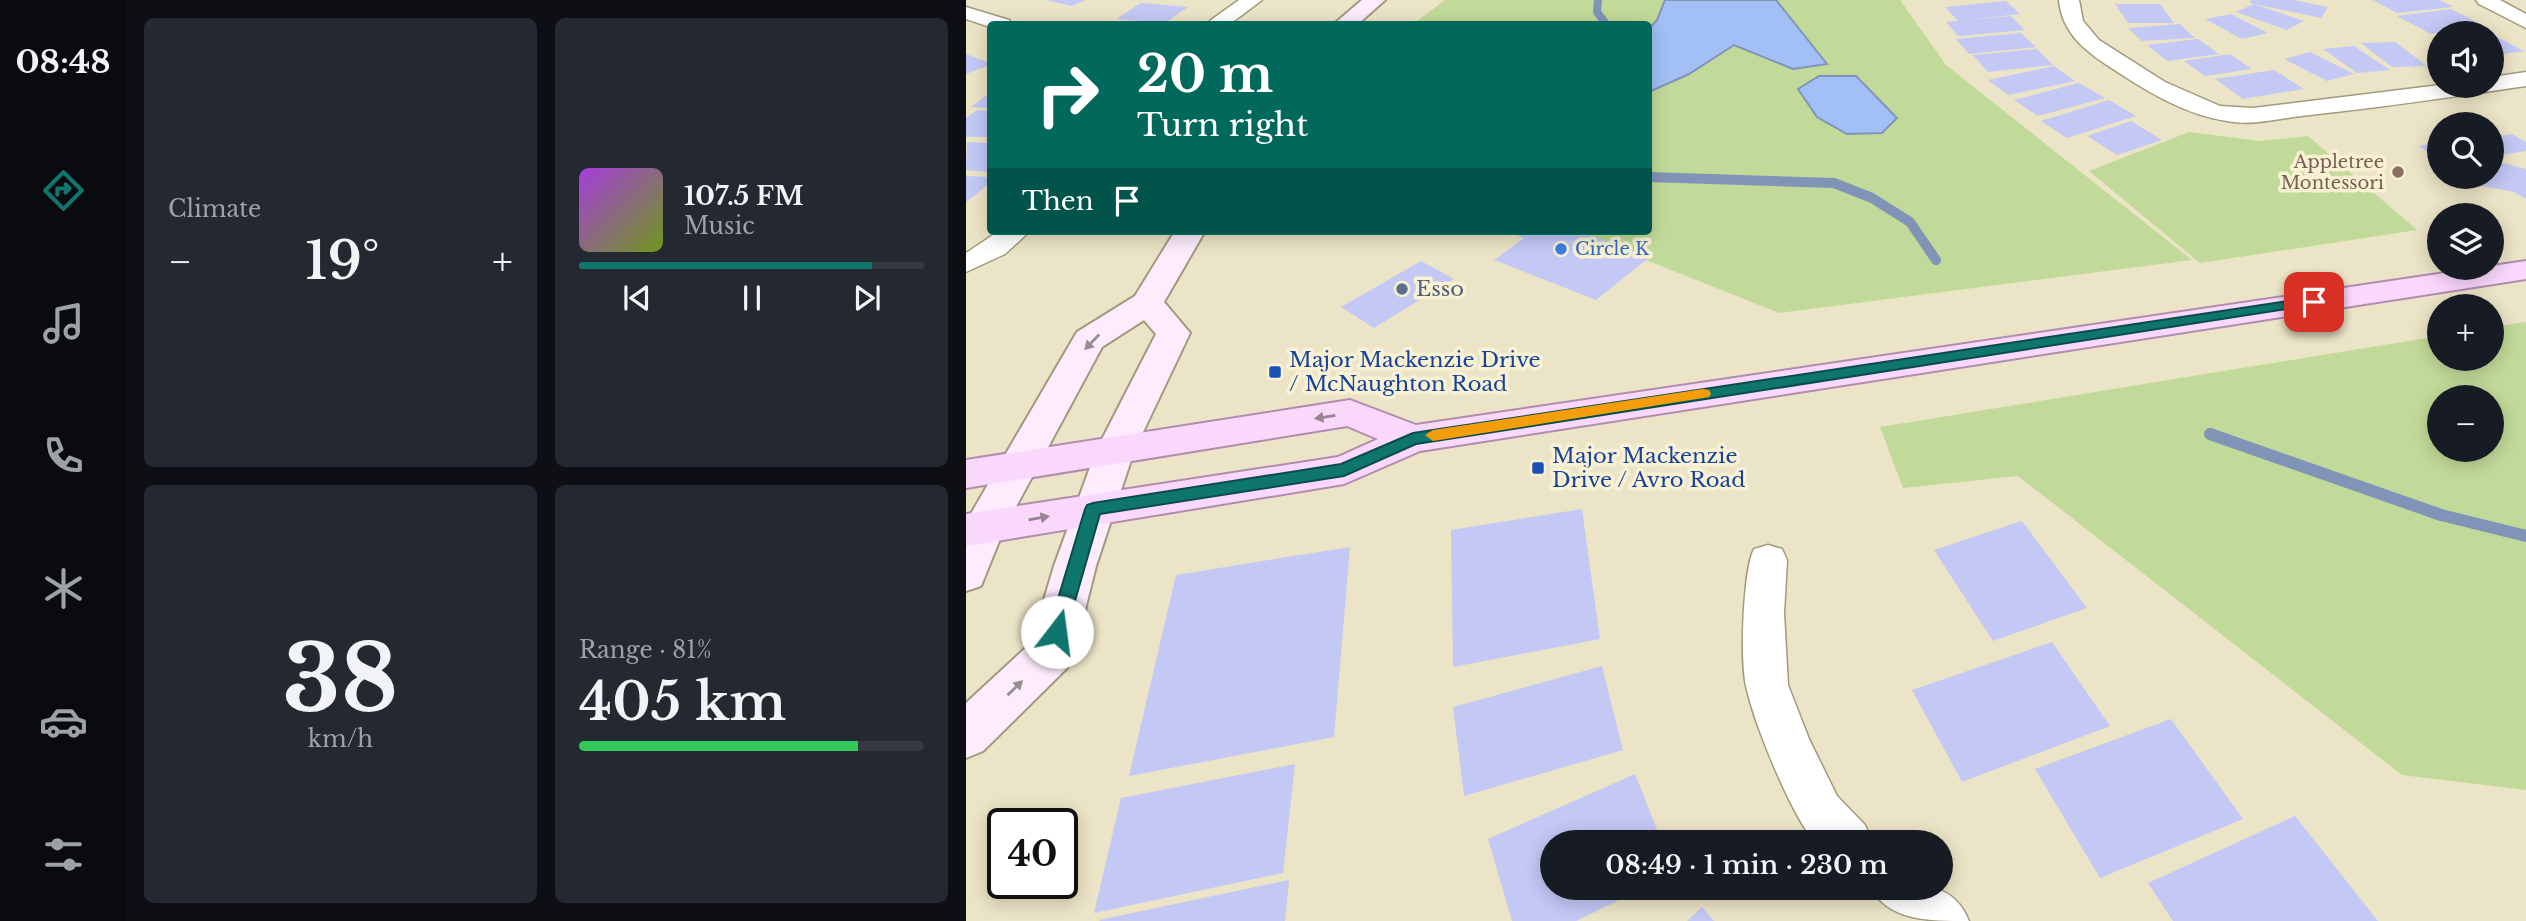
<!DOCTYPE html>
<html lang="en">
<head>
<meta charset="utf-8">
<style>
  body { margin:0; font-family:"Libre Baskerville",serif; background:#242831; color:#f1f3f6; height:100vh; display:flex; flex-direction:column; font-size:26px; white-space:nowrap }
  * { box-sizing:border-box; margin:0 }
  p { font-size:23px; color:#9ea1a6 }
  .icon { flex:none; width:38px; height:38px; fill:none; stroke:currentColor; stroke-width:2; stroke-linecap:round; stroke-linejoin:round }
  .map { position:relative; flex:1; overflow:hidden }
  .sheet { display:flex; flex-direction:column; gap:18px; padding:18px; background:#0d0f14; width:840px }
  .sheet>* { flex:none }
  .top-card { position:absolute; left:21px; top:21px; width:665px; height:214px; border-radius:7px; box-shadow:0 4px 18px #0003; background:#00695c; color:#fff; overflow:hidden }
  .buttons { position:absolute; left:1461px; top:21px; display:grid; gap:14px }
  .buttons a { display:grid; place-items:center; width:77px; height:77px; border-radius:50%; background:#171b24; box-shadow:0 4px 18px #0003; font-size:35px }
  .speed { position:absolute; left:21px; top:808px; display:flex; gap:14px; font-size:35px; font-weight:700; text-align:center }
  .speed>* { display:grid; place-content:center; width:91px; height:91px; border-radius:50%; background:#171b24; box-shadow:0 4px 18px #0003; line-height:1 }
  .speed .limit { border:4px solid #111; border-radius:10px; background:#fff; color:#111 }
  .pin { position:absolute; display:grid; place-items:center; width:60px; height:60px; color:#fff; margin:-30px; border-radius:14px; box-shadow:0 4px 10px #0006 }
  .me { position:absolute; width:77px; margin:-38px; rotate:15deg; stroke-linejoin:round; filter:drop-shadow(0 0 5px #0008) }
  .turn { display:flex; align-items:center; gap:24px; height:147px; padding:0 35px; font-size:32px }
  .turn .icon { width:91px; height:91px; stroke-width:2.5 }
  .turn b { display:block; font-size:49px; line-height:60px }
  .then { display:flex; align-items:center; height:66px; padding:0 35px; background:#0003; gap:14px; font-size:26px }
  .big { font-size:52px; font-weight:600; line-height:1.1 }
  .sheet .widget { flex:1; display:flex; flex-direction:column; justify-content:center; gap:10px; min-width:0; padding:0 24px; border-radius:10px; background:#242831 }
  .sheet .dial { align-items:center; gap:0 }
  .dial b { font-size:91px; line-height:1 }
  .song { display:flex; align-items:center; gap:21px }
  .cover { width:84px; height:84px; border-radius:10px; background:linear-gradient(135deg,hsl(280 70% 55%),hsl(80 70% 35%)) }
  .played { height:7px; border-radius:4px; background:linear-gradient(90deg,#0f766e 85%,#363941 85%) }
  .keys { display:flex; justify-content:space-around; direction:ltr }
  .heat { display:flex; justify-content:space-between; align-items:center; font-size:38px; direction:ltr }
  .charge { height:10px; border-radius:5px; background:linear-gradient(90deg,#34c759 81%,#363941 0) }
  .sheet .tiles { flex:1; display:grid; gap:18px; grid-template-columns:repeat(2,1fr) }
  .trip { position:absolute; left:574px; top:830px; width:413px; height:70px; border-radius:35px; background:#171b24; box-shadow:0 4px 18px #0003; font-weight:600; line-height:70px; text-align:center }
  main { display:flex; flex:1; min-height:0 }
  .tabs { display:flex; flex-direction:column; width:126px; justify-content:space-around; align-items:center; background:#090b0e; color:#9ea1a6 }
  .tabs .icon { width:49px; height:49px }
  .tabs .on { color:#0f766e }
  .tabs b { font-size:32px; color:#f1f3f6 }
  .map>svg:first-child { display:block }
</style>
</head>
<body>
<main>
<nav class="tabs">
<b>08:48</b>
<svg class="icon on" aria-label="directions" viewBox="0 0 24 24"><path d="M12 3l9 9-9 9-9-9zM9 14v-3h6M13 9l2 2-2 2"/></svg>
<svg class="icon" aria-label="music" viewBox="0 0 24 24"><path d="M9 18V5l10-2v13"/><circle cx="6" cy="18" r="3"/><circle cx="16" cy="16" r="3"/></svg>
<svg class="icon" aria-label="phone" viewBox="0 0 24 24"><path d="M5 4h4l2 5-3 2q2 4 5 5l2-3 5 2v4C11 20 4 13 5 4z"/></svg>
<svg class="icon" aria-label="climate" viewBox="0 0 24 24"><path d="M12 3v18M4 7l16 10M4 17L20 7"/></svg>
<svg class="icon" aria-label="car" viewBox="0 0 24 24"><path d="M5 17H2v-5l4-1 3-4h7l3 4 3 1v5h-3M9 17h6M6 11h13"/><circle cx="7" cy="17" r="2"/><circle cx="17" cy="17" r="2"/></svg>
<svg class="icon" aria-label="filters" viewBox="0 0 24 24"><path d="M4 7h16M4 17h16"/><circle cx="9" cy="7" r="2"/><circle cx="15" cy="17" r="2"/></svg>
</nav>
<section class="sheet">
<div class="tiles">
<div class="widget"><p>Climate</p>
<div class="heat"><a>−</a><b class="big">19°</b><a>+</a></div>
</div>
<div class="widget">
<div class="song"><i class="cover"></i><div><b>107.5 FM</b><p>Music</p></div></div>
<div class="played"></div>
<div class="keys"><svg class="icon" aria-label="previous" viewBox="0 0 24 24"><path d="M18 5L8 12l10 7zM5 5v14"/></svg><svg class="icon" aria-label="pause" viewBox="0 0 24 24"><path d="M8 5v14M16 5v14"/></svg><svg class="icon" aria-label="next" viewBox="0 0 24 24"><path d="M6 5l10 7-10 7zM19 5v14"/></svg></div>
</div>
<div class="widget dial"><b>38</b><p>km/h</p></div>
<div class="widget"><p>Range · 81%</p><b class="big">405 km</b><div class="charge"></div></div>
</div>
</section>
<div class="map">
<svg width="1560" height="921" viewBox="0 0 1560 921">
  <rect width="100%" height="100%" fill="#ece4c6"/>
  <path fill="#c2da99" fill-rule="evenodd" d="M479 0H934L980 65 1226 260 813 313 607 231H682V24H447Z
    M1223 132 1294 141 1342 136 1451 230 1234 263 1123 171Z
    M1560 322V790L1436 775 1052 476 937 488 914 427 1473 336 1474 359H1526V327ZM1474 397H1526V450H1474Z"/>
  <path fill="#a2c0f6" stroke="#8094b7" stroke-width="2" d="M699 0H810L861 64 827 69 768 45 723 74 683 92V29L691 20Z
    M853 76H890L931 118 916 133 881 134 851 117 832 89Z"/>
  <g fill="none" stroke-linecap="round" stroke-linejoin="round">
    <path stroke="#8094b7" stroke-width="8" d="M632 0 631 12 640 24"/>
    <path stroke="#8094b7" stroke-width="10" d="M682 177 868 183 906 198 944 222 970 260"/>
    <path stroke="#8094b7" stroke-width="12" d="M1244 434 1475 515 1560 536"/>
  </g>
  <path fill="#c3c8f5" d="M79 0H120L106 6Z
    M1285 0H1327L1362 7 1355 18 1284 3Z
    M1407 0H1474L1487 7 1431 13Z
    M1040 1 1054 14 1000 20 1045 16 1059 30 992 36 980 22 992 21 979 7Z
    M175 3 222 7 199 23 150 19Z
    M1149 4H1194L1208 23H1162Z
    M1288 4 1338 21 1321 30 1270 12Z
    M1485 9 1520 27 1465 34 1431 16Z
    M1265 14 1302 33 1276 39 1239 19Z
    M1214 24 1229 38 1176 41 1162 28Z
    M1055 33 1070 47 1003 54 990 39Z
    M1526 34 1558 51 1526 56Z
    M1232 39 1253 54 1201 61 1181 45Z
    M1429 42 1461 66 1426 67 1395 43Z
    M1388 46 1424 70 1391 73 1357 49Z
    M1071 49 1087 65 1022 72 1007 55Z
    M1344 52 1388 74 1361 81 1318 59Z
    M0 54 24 63V65L0 74Z
    M1264 54 1286 69 1239 76 1218 61Z
    M1088 66 1109 81 1042 95 1022 80Z
    M1308 70 1338 89 1277 99 1249 79Z
    M1113 83 1139 98 1072 116 1048 100Z
    M24 93V108L5 107Z
    M1143 100 1170 116 1101 138 1075 121Z
    M11 110 24 111V137H0V118Z
    M1165 121 1196 140 1151 155 1121 136Z
    M1546 134 1560 142V151L1535 155 1526 150V137Z
    M1 142 24 143V172L0 170Z
    M1474 142 1472 158 1452 146Z
    M1526 160 1560 169V199L1548 192 1515 186 1501 177H1526Z
    M0 176 24 177V183L0 202Z
    M552 231H613L684 257 630 300 528 260 558 238 547 234Z
    M455 261 488 279 408 328 375 307Z
    M616 509 634 639 487 667 485 530Z
    M1056 521 1121 608 1027 641 968 550Z
    M384 547 368 737 163 776 210 575Z
    M1086 642 1144 726 996 782 946 690Z
    M636 666 657 750 498 796 487 707Z
    M1205 719 1277 819 1134 878 1069 769Z
    M329 764 317 873 128 913 155 798Z
    M669 774 696 842H586V887H680L610 921H546L522 839Z
    M1329 816 1412 921H1207L1182 883Z
    M323 880 319 921H134L133 920Z
    M736 907 748 921H721Z"/>
  <g fill="none" stroke-linecap="round" stroke-linejoin="round">
    <defs>
      <path id="street" d="M273 0H296L264 24H242L245 20Z
        M1093 0H1113L1117 21 1133 40 1199 82 1254 106 1287 108 1474 85 1526 86V77L1560 72V86C1486 97 1410 108 1335 116 1310 119 1285 126 1261 121 1220 115 1184 93 1150 71 1122 53 1096 35 1093 0Z
        M1510 0H1534L1560 14V28L1513 4Z
        M0 7 43 20 46 24H24V27L0 19Z
        M33 231H64L39 254 0 272V253Z
        M802 545 816 549 821 560 818 613 822 685 843 739 871 796 899 825 906 842H849C825 815 788 723 780 686 774 661 777 571 788 549Z
        M904 887C945 887 985 876 1003 921 962 921 923 921 904 887Z"/>
      <path id="secondary" d="M396 0H419L392 24H368Z
        M209 231H239L198 302 224 333 168 451 130 566 108 654 101 668 17 751 0 758V703L65 643 88 566 130 451 190 334 178 320 136 347 38 529 15 586 0 591V523L3 517 111 332 169 296Z"/>
      <path id="primary" d="M1560 261V279L454 451 378 484 0 546V514L372 457 412 439 381 426 0 488V460L384 400 450 425Z"/>
    </defs>
    <use href="#street" stroke="#a19a7d" stroke-width="3"/>
    <use href="#secondary" stroke="#a19a7d" stroke-width="4"/>
    <use href="#primary" stroke="#b18caf" stroke-width="4"/>
    <use href="#street" fill="#fff" fill-rule="evenodd"/>
    <use href="#secondary" fill="#fcecfe" fill-rule="evenodd"/>
    <use href="#primary" fill="#fad8fc" fill-rule="evenodd"/>
  </g>
  <defs><path id="oneway-solid" d="M-6-.8H1V-3.2L6.5 0L1 3.2V.8H-6Z" transform="scale(1.75)"/></defs>
  <g fill="#978e90">
    <use href="#oneway-solid" transform="translate(126 342) rotate(134)"/>
    <use href="#oneway-solid" transform="translate(49 688) rotate(-44)"/>
  </g>
  <g fill="#968490">
    <use href="#oneway-solid" transform="translate(359 417) rotate(171)"/>
    <use href="#oneway-solid" transform="translate(73 518) rotate(-10)"/>
  </g>
  <path fill="#0f766e" stroke="#0a4d48" stroke-width="2" d="M1348 297 1353 299V304L450 444 378 476 134 514 100 632 98 638 91 640 84 638 82 632 119 509 121 505 127 503 375 464 447 433Z"/>
  <path fill="#f59e0b" d="M737 389 743 390 745 394 743 397 467 441 459 435 467 430Z"/>
  <circle fill="#8d6e63" stroke="#f9f1d3" stroke-width="2.5" cx="1432" cy="172" r="7"/>
  <circle fill="#3f7fe0" stroke="#f9f1d3" stroke-width="2.5" cx="595" cy="249" r="7"/>
  <circle fill="#5c6f8a" stroke="#f9f1d3" stroke-width="2.5" cx="436" cy="289" r="7"/>
  <g fill="#1a4fb4" stroke="#f9f1d3" stroke-width="2.5">
    <rect x="302" y="365" width="14" height="14" rx="3.5"/>
    <rect x="565" y="461" width="14" height="14" rx="3.5"/>
  </g>
  <g text-anchor="middle" dominant-baseline="central" stroke-width="7" stroke-linejoin="round" paint-order="stroke">
    <g font-size="18" fill="#785e54" stroke="#f9f1d3" text-anchor="end">
      <text x="1418" y="162">Appletree<tspan x="1418" dy="21">Montessori</tspan></text>
    </g>
    <g font-size="18" fill="#366cbe" stroke="#f9f1d3" text-anchor="start">
      <text x="609" y="249">Circle K</text>
    </g>
    <g font-size="21" fill="#4e5e75" stroke="#f9f1d3" text-anchor="start">
      <text x="450" y="289">Esso</text>
    </g>
    <g font-size="21" fill="#164399" stroke="#f9f1d3" text-anchor="start">
      <text x="323" y="360">Major Mackenzie Drive<tspan x="323" dy="24">/ McNaughton Road</tspan></text>
      <text x="586" y="456">Major Mackenzie<tspan x="586" dy="24">Drive / Avro Road</tspan></text>
    </g>
  </g>
</svg>
<div class="buttons">
<a><svg class="icon" aria-label="sound" viewBox="0 0 24 24"><path d="M4 9h4l5-4v14l-5-4H4zM17 9q2 3 0 6"/></svg></a>
<a><svg class="icon" aria-label="search" viewBox="0 0 24 24"><circle cx="10" cy="10" r="6"/><path d="M15 15l6 6"/></svg></a>
<a><svg class="icon" aria-label="layers" viewBox="0 0 24 24"><path d="M12 4l9 5-9 5-9-5zM3 14l9 5 9-5"/></svg></a>
<a>+</a>
<a>−</a>
</div>
<div class="speed"><div class="limit">40</div></div>
<div class="pin" style="left:1348px;top:302px;background:#d93025"><svg class="icon" aria-label="arrive" viewBox="0 0 24 24"><path d="M6 21V4h12l-3 4 3 4H6"/></svg></div>
<svg class="me" style="left:91px;top:632px" viewBox="-20 -20 40 40"><circle r="19" fill="#fff"/><path d="M0-13L10 11 0 6-10 11z" fill="#0f766e"/></svg>
<div class="trip">08:49 · 1 min · 230 m</div>
<div class="top-card">
<div class="turn"><svg class="icon" aria-label="right" viewBox="0 0 24 24"><path d="M7 20v-9h11M14 6l5 5-5 5"/></svg><div><b>20 m</b>Turn right</div></div>
<div class="then">Then<svg class="icon" aria-label="arrive" viewBox="0 0 24 24"><path d="M6 21V4h12l-3 4 3 4H6"/></svg></div>
</div>
</div>
</main>
</body>
</html>
